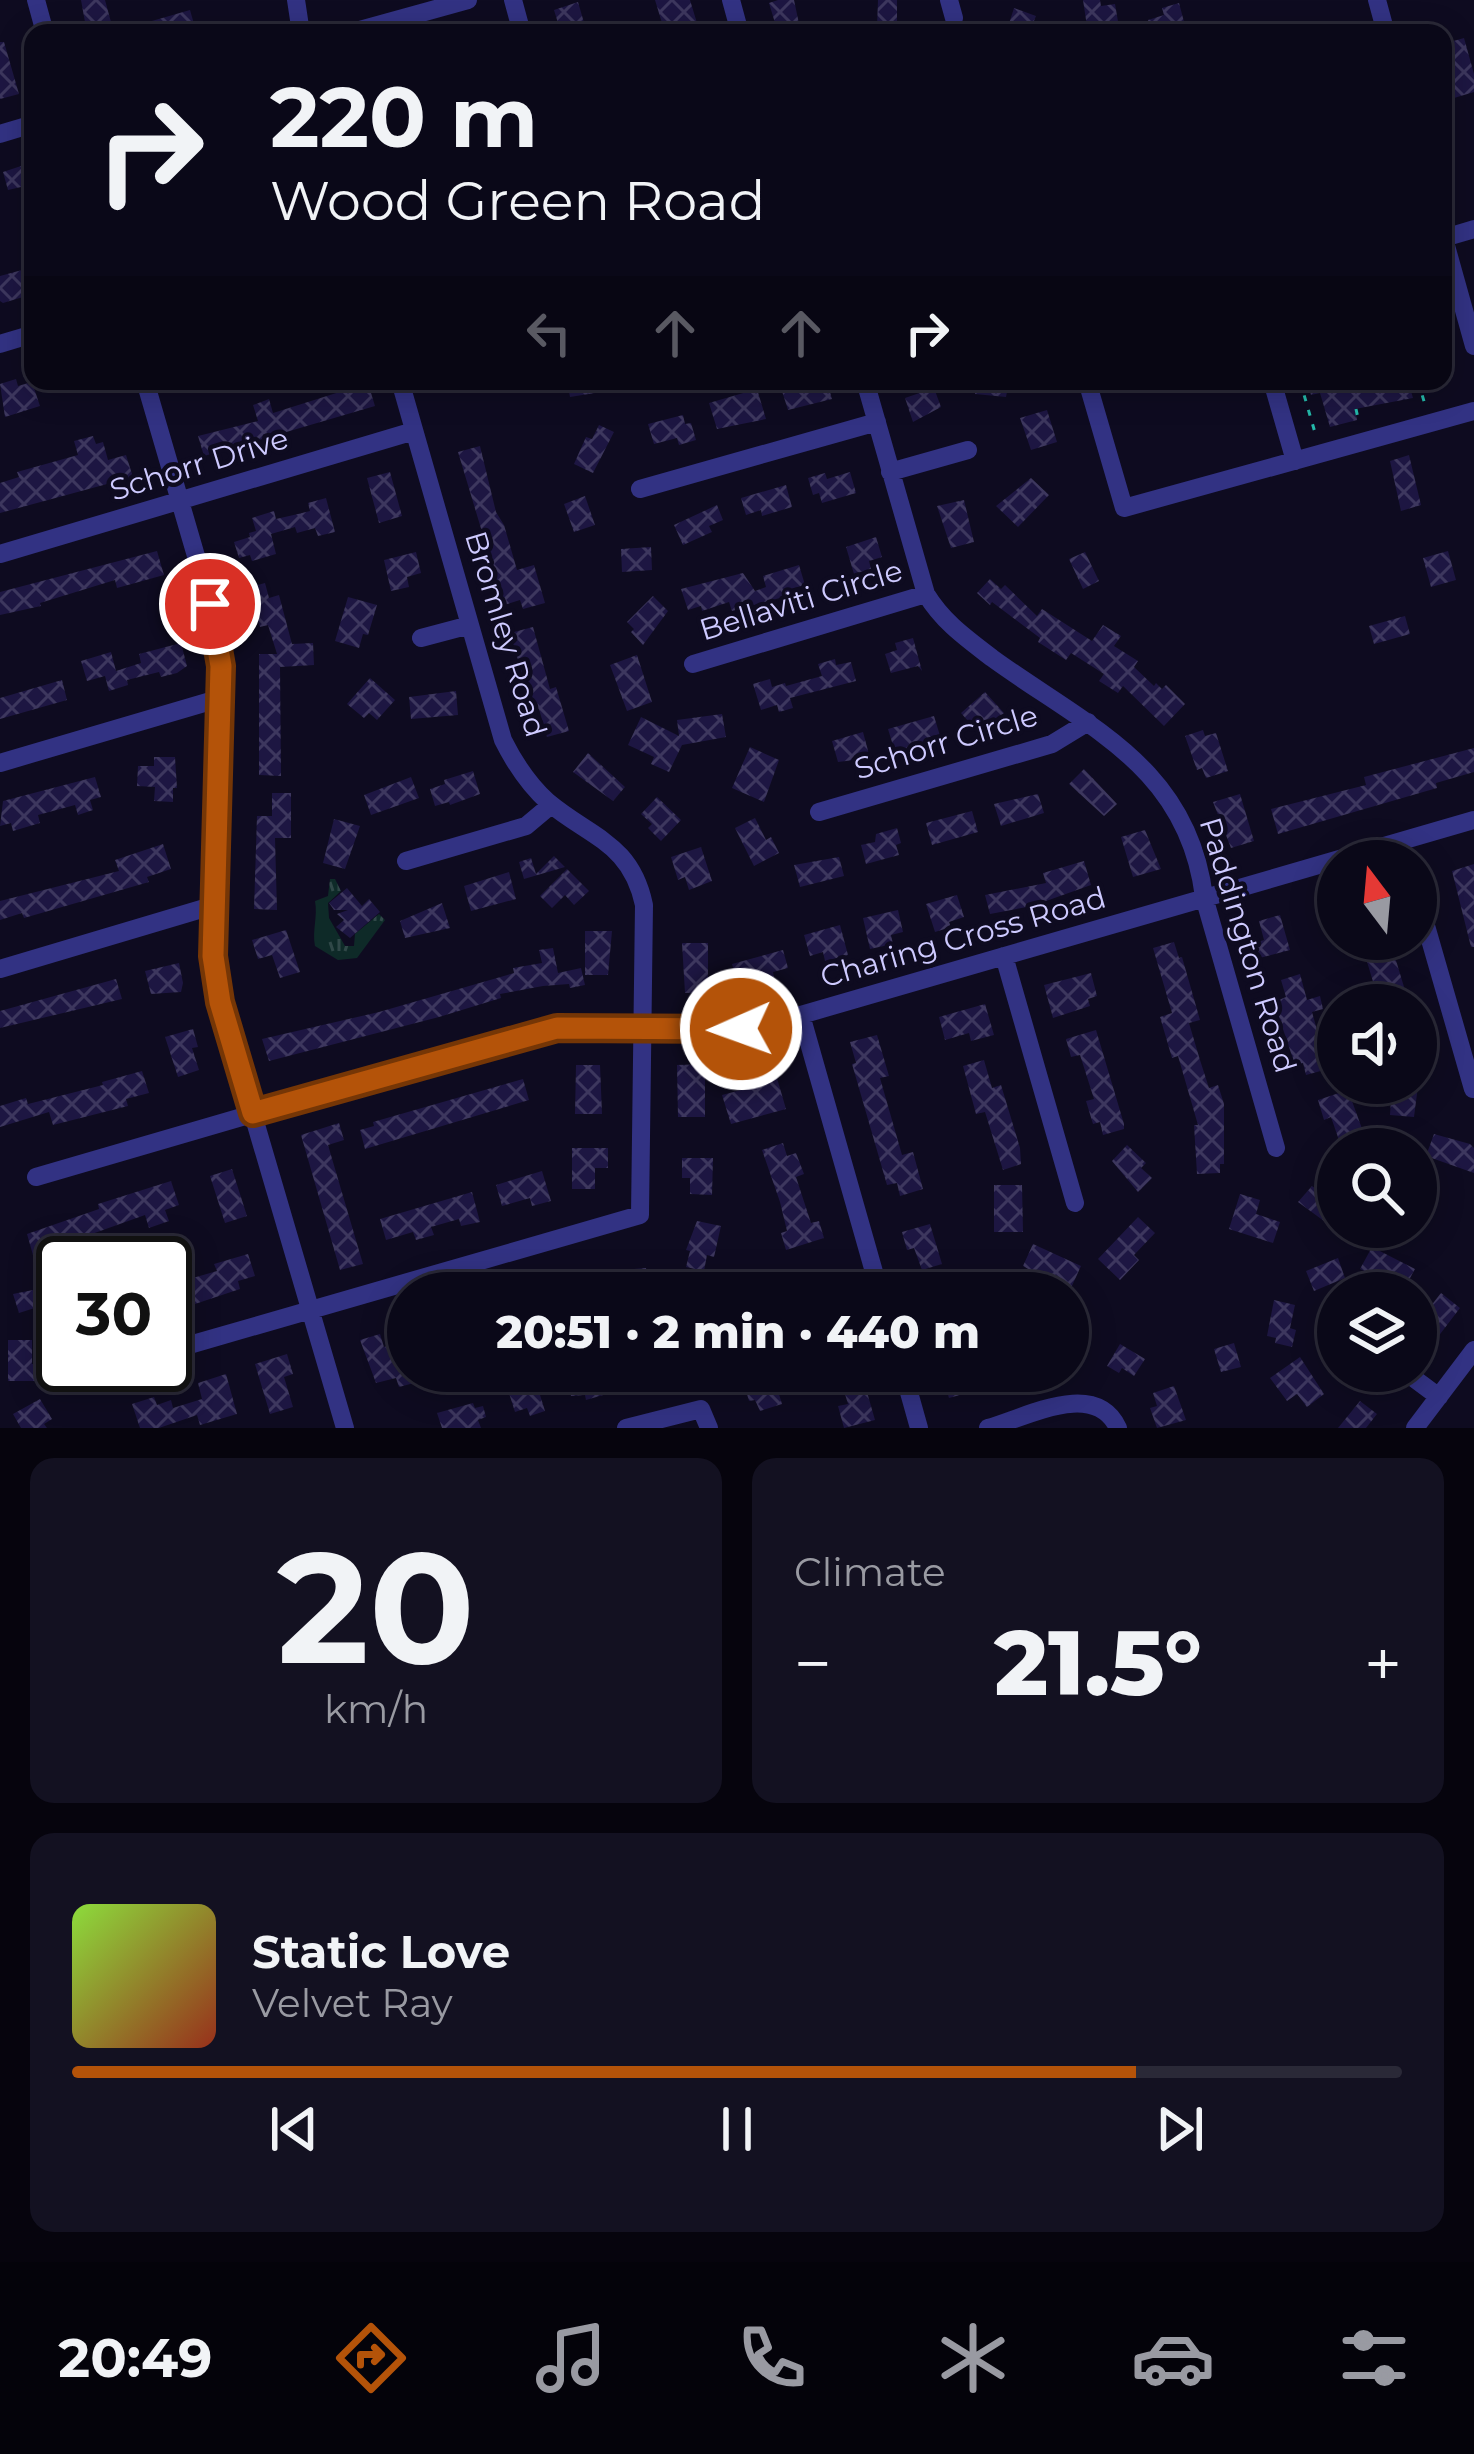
<!DOCTYPE html>
<html lang="en">
<head>
<meta charset="utf-8">
<style>
  body { margin:0; font-family:Montserrat,sans-serif; background:#131121; color:#f1f3f6; height:100vh; display:flex; flex-direction:column; font-size:45px; white-space:nowrap }
  * { box-sizing:border-box; margin:0 }
  p { font-size:39px; color:#999aa2 }
  .icon { flex:none; width:66px; height:66px; fill:none; stroke:currentColor; stroke-width:2; stroke-linecap:round; stroke-linejoin:round }
  .map { position:relative; height:1428px; overflow:hidden }
  .sheet { display:flex; flex-direction:column; gap:30px; padding:30px; background:#06040d; flex:1 }
  .sheet>* { flex:none }
  .top-card { position:absolute; left:24px; top:24px; width:1428px; height:366px; border-radius:24px; box-shadow:0 6px 30px #0003,0 0 0 3px #2a2937; background:#0a0818; color:#f1f3f6; overflow:hidden }
  .needle { width:78px; rotate:344deg }
  .buttons { position:absolute; left:1317px; top:840px; display:grid; gap:24px }
  .buttons a { display:grid; place-items:center; width:120px; height:120px; border-radius:50%; background:#0a0818; box-shadow:0 6px 30px #0003,0 0 0 3px #2a2937; font-size:60px }
  .speed { position:absolute; left:36px; top:1236px; display:flex; gap:24px; font-size:60px; font-weight:700; text-align:center }
  .speed>* { display:grid; place-content:center; width:156px; height:156px; border-radius:50%; background:#0a0818; box-shadow:0 6px 30px #0003,0 0 0 3px #2a2937; line-height:1 }
  .speed .limit { border:6px solid #111; border-radius:18px; background:#fff; color:#111 }
  .pin { position:absolute; display:grid; place-items:center; width:102px; height:102px; color:#fff; margin:-51px; border:6px solid #fff; border-radius:50%; box-shadow:0 3px 12px #0007 }
  .me { position:absolute; width:132px; margin:-66px; rotate:268deg; stroke-linejoin:round; filter:drop-shadow(0 0 9px #0008) }
  .turn { display:flex; align-items:center; gap:42px; height:252px; padding:0 48px; font-size:54px }
  .turn .icon { width:156px; height:156px; stroke-width:2.5 }
  .turn b { display:block; font-size:84px; line-height:102px }
  .lanes { display:flex; align-items:center; height:114px; padding:0 48px; background:#0003; justify-content:center; gap:60px; direction:ltr }
  .lanes .off { opacity:.35 }
  .big { font-size:90px; font-weight:800; line-height:1.1 }
  .sheet .widget { flex:1; display:flex; flex-direction:column; justify-content:center; gap:18px; min-width:0; padding:0 42px; border-radius:24px; background:#131121 }
  .sheet .dial { align-items:center; gap:0 }
  .dial b { font-size:156px; line-height:1 }
  .song { display:flex; align-items:center; gap:36px }
  .cover { width:144px; height:144px; border-radius:18px; background:linear-gradient(135deg,hsl(90 70% 55%),hsl(10 70% 35%)) }
  .played { height:12px; border-radius:6px; background:linear-gradient(90deg,#b45309 80%,#2a2937 80%) }
  .keys { display:flex; justify-content:space-around; direction:ltr }
  .heat { display:flex; justify-content:space-between; align-items:center; font-size:66px; direction:ltr }
  .sheet .tiles { flex:1; display:grid; gap:30px; grid-template-columns:1fr 1fr }
  .widget:last-child { grid-column:span 2 }
  .trip { position:absolute; left:387px; top:1272px; width:702px; height:120px; border-radius:60px; background:#0a0818; box-shadow:0 6px 30px #0003,0 0 0 3px #2a2937; font-weight:800; line-height:120px; text-align:center }
  .tabs { display:flex; height:192px; justify-content:space-around; align-items:center; background:#04030a; color:#999aa2 }
  .tabs .icon { width:84px; height:84px }
  .tabs .active { color:#b45309 }
  .tabs b { font-size:54px; color:#f1f3f6 }
  .map>svg:first-child { display:block }
</style>
</head>
<body>
<div class="map">
<svg width="1474" height="1428" viewBox="0 0 1474 1428">
  <defs>
    <pattern id="grass-tufts" width="24" height="20" patternUnits="userSpaceOnUse" patternTransform="scale(3)"><rect width="24" height="20" fill="#0e2a28"/><path d="M3 7l-1-3M5 7V3M7 7l1-3M15 17l-1-3M17 17v-4M19 17l1-3" fill="none" stroke="#304848"/></pattern>
    <pattern id="building-cross-hatch" width="8" height="8" patternUnits="userSpaceOnUse" patternTransform="scale(3)"><rect width="8" height="8" fill="#1d1642"/><path d="M0 0l8 8M0 8l8-8" fill="none" stroke="#3d375e"/></pattern>
  </defs>
  <rect width="100%" height="100%" fill="#0e0b20"/>
  <path fill="url(#grass-tufts)" d="M330 879H335L341 891 328 903 329 918 345 946H354L355 934 379 914 385 920 357 958 338 960 315 946C312 930 318 917 315 901L328 896Z"/>
  <path fill="url(#building-cross-hatch)" d="M81 0H105L114 33H87Z
    M655 0H690L700 33H674L670 21 662 23Z
    M778 0H794L801 33H778L769 3Z
    M878 0H897V27H877Z
    M1083 0H1100L1101 6 1115 4 1120 33H1088Z
    M578 2 587 33H561L554 10Z
    M1179 3 1187 33H1151L1148 20 1164 15 1162 8Z
    M1014 8 1036 16 1029 33H1006Z
    M190 10 196 31 148 33 145 23Z
    M1464 38 1474 74V92L1454 98 1443 59V44Z
    M0 42H4L19 94 0 99Z
    M33 162V216L29 217 21 187 8 190 3 172Z
    M33 267V294L3 303 0 301V276Z
    M16 379 18 386 32 382 40 406 5 417 0 384Z
    M567 381H626V388L570 397Z
    M802 381H827L832 399 788 410 781 388Z
    M978 381H1009L1006 397 975 394Z
    M1307 381H1408L1413 398 1355 409 1357 420 1330 427 1320 393 1311 395Z
    M368 383 375 406 204 456 198 436 258 421 253 405 269 399 273 413Z
    M934 388 941 407 913 422 905 398Z
    M757 389 766 419 717 429 709 403Z
    M1047 410 1057 442 1031 450 1020 418Z
    M683 415 685 424 691 423 696 440 679 445 677 438 654 444 648 424Z
    M599 425 614 432 593 473 574 464 586 437 592 439Z
    M93 436 96 444 103 442 108 460 126 455 133 477 0 513V483L19 477 17 472 78 455 74 441Z
    M480 446 496 512 504 525 517 570 534 565 545 603 523 609 520 600 504 605 458 452Z
    M1409 455 1421 505 1401 511 1390 461Z
    M390 472 402 516 379 523 367 478Z
    M850 472 856 493 822 503 819 493 813 495 808 478 825 473 827 479Z
    M1031 478 1049 495 1018 527 996 506Z
    M786 485 792 507 762 516 761 510 746 515 741 498Z
    M585 496 595 525 574 532 564 504Z
    M326 498 335 532 318 536 315 528 297 533 295 527 271 534 276 554 252 561 250 555 239 558 234 542 250 537 249 533 256 531 252 518 274 511 276 519 298 514 310 511 308 503Z
    M964 500 974 542 951 548 937 506Z
    M717 505 723 520 709 526 712 532 683 545 674 525Z
    M876 537 882 557 869 561 871 569 854 574 846 547Z
    M651 547 652 570 622 572 621 549Z
    M157 551 164 575 117 588 115 580 40 603 41 606 0 615V592Z
    M1448 551 1456 580 1431 587 1423 558Z
    M416 552 421 573 407 577 409 587 391 591 384 560Z
    M1085 552 1099 581 1083 589 1069 559Z
    M799 565 805 585 790 589 791 595 732 611 729 602 702 611 701 606 688 610 681 589 743 573 755 591 766 587 763 576Z
    M990 579 1001 589 1005 585 1037 616 1042 609 1092 641 1103 625 1121 636 1114 646 1138 661 1134 667 1154 686 1156 683 1162 689 1166 685 1185 704 1164 726 1123 686 1118 693 1099 681 1104 674 1071 653 1066 660 1038 642 1040 638 992 602 990 605 977 593Z
    M265 583 269 598 279 595 292 644 313 643 314 665 280 667 281 776 259 775V654H277L268 625 260 627 247 588Z
    M653 596 668 611 643 645 631 632 634 629 627 622Z
    M348 597 377 605 368 635 363 634 359 648 335 641Z
    M1405 616 1410 634 1374 644 1369 626Z
    M533 627 550 689 556 687 569 731 547 737 539 709 533 711 510 633Z
    M913 638 922 671 918 666 891 673 885 654 897 650 895 643Z
    M181 643 187 666 177 673 161 677 159 672 127 680 128 685 109 691 105 676 87 681 81 661 111 652 116 671 141 663 139 654Z
    M637 655 652 702 627 711 610 665Z
    M835 659 836 665 851 662 856 681 790 698 793 708 779 712 777 705 761 710 753 684 770 679 772 687 785 683 786 686 822 676 818 664Z
    M370 678 395 700 377 720 369 713 364 718 347 704Z
    M62 680 67 700 0 719V698Z
    M456 691 458 715 411 719 409 697Z
    M985 692 1004 713 990 725 985 720 975 729 961 713Z
    M722 714 726 737 682 745 669 772 651 764 654 757 628 745 641 717 679 736 677 720Z
    M934 716 941 739 909 751 908 748 895 752 888 729Z
    M1203 730 1205 736 1216 733 1228 771 1206 778 1202 768 1197 770 1185 736Z
    M863 732 870 758 838 762 832 741Z
    M750 747 779 760 764 802 732 788Z
    M1474 748V772L1436 783 1437 788 1278 834 1271 809 1366 785 1364 777Z
    M588 753 625 787 613 801 573 772Z
    M154 757H175L177 788H173V802L154 801 155 787 137 786 138 766H154Z
    M1084 769 1117 804 1104 816 1069 784Z
    M473 771 480 794 450 805 449 802 435 806 430 789 445 784 444 780Z
    M95 777 101 797 90 800 93 810 78 815 75 805 38 815 40 823 13 831 11 823 0 826 3 801Z
    M411 777 419 798 371 815 364 795Z
    M272 793H291V838H275L277 910 254 909 257 816H272Z
    M1038 794 1044 813 1001 826 994 804Z
    M1240 794 1254 841 1231 848 1213 802Z
    M657 797 681 820 661 841 648 828 652 824 641 814Z
    M972 811 978 832 932 845 926 823Z
    M755 818 766 840 771 837 779 853 754 866 735 828Z
    M334 819 360 826 345 869 323 863Z
    M897 828 901 843 896 845 899 855 866 864 861 845 875 842 876 834Z
    M1145 830 1161 869 1133 877 1121 837Z
    M163 844 171 869 147 877 149 882 24 918 22 913 0 920V901L119 871 115 860Z
    M701 847 712 881 689 890 685 877 678 880 671 857Z
    M554 856 565 867 524 879 519 862 531 858 536 874Z
    M839 857 844 876 800 887 794 865Z
    M1084 861 1091 885 1032 906 990 914 985 895 1046 883 1043 873Z
    M1474 864V947H1471L1452 871Z
    M567 869 589 891 574 905 565 895 552 908 540 896Z
    M509 872 516 899 471 911 464 886Z
    M347 888 362 906 369 899 380 912 350 938 336 927 344 920 337 914 348 910H334L329 903Z
    M957 895 964 917 949 922 951 927 935 932 926 904Z
    M442 903 450 928 405 938 400 921Z
    M898 910 903 932 891 935 893 944 870 949 863 918Z
    M1280 915 1290 950 1256 959 1251 944 1264 940 1259 921Z
    M840 925 848 955 825 961 823 952 810 956 804 935Z
    M286 930 300 972 280 978 272 955 258 959 252 940Z
    M585 931H612L608 975H585Z
    M1174 942 1179 958 1182 957 1200 1020 1189 1023 1200 1060 1209 1088 1218 1085 1224 1104V1164H1220V1173L1197 1174 1194 1125H1198L1178 1056 1172 1058 1160 1017 1172 1013 1153 948Z
    M682 943H708V993H685Z
    M1392 947 1404 987 1377 995 1365 955Z
    M553 948 558 973 581 968 585 985 570 988 569 984 543 986 500 994 501 998 439 1017 269 1061 262 1039 379 1012 514 973 513 968 542 963 539 950Z
    M783 950 788 968 773 972 774 977 738 984 732 964Z
    M179 963 183 983 181 992 151 994 145 971Z
    M1091 973 1097 996 1088 999 1090 1006 1053 1018 1044 985Z
    M1300 974 1307 1000 1320 996 1323 1009 1312 1012 1328 1069 1306 1075 1303 1063 1295 1065 1274 1002 1286 997 1281 980Z
    M116 979 122 999 0 1028V1011Z
    M985 1004 994 1035 971 1041 969 1033 945 1040 939 1017Z
    M193 1029 198 1047 192 1048 199 1070 178 1077 165 1037Z
    M1096 1030 1124 1124V1129L1103 1135 1100 1122 1093 1124 1086 1101 1094 1099 1080 1055 1071 1057 1066 1039Z
    M877 1035 889 1076 880 1078 902 1155 913 1152 923 1189 900 1196 897 1183 887 1185 852 1064 856 1063 850 1042Z
    M984 1060 992 1088 1001 1085 1020 1148 1021 1164 1003 1170 985 1112 976 1114 963 1066Z
    M772 1061 786 1109 731 1124 722 1095 756 1086 750 1067Z
    M705 1064V1117H678L677 1065Z
    M576 1065H600L602 1114H575Z
    M142 1071 149 1093 126 1099 128 1106 53 1125 49 1112 0 1127V1106L26 1098 28 1104 103 1085 102 1082Z
    M523 1079 529 1100 365 1149 360 1130 374 1126 373 1122Z
    M1392 1083 1418 1086 1414 1117 1390 1115Z
    M1348 1090 1365 1137 1341 1146 1331 1117 1324 1120 1318 1100Z
    M339 1123 344 1140 328 1145 363 1264 340 1270 301 1135Z
    M1434 1134 1470 1144 1474 1148V1173L1426 1156Z
    M783 1143 787 1156 796 1153 804 1174 796 1177 811 1223 819 1221 824 1238 786 1250 781 1233 787 1231 780 1202 762 1150Z
    M1127 1145 1146 1163 1141 1168 1152 1178 1138 1192 1112 1161Z
    M572 1148H608V1168H595V1189H572Z
    M682 1158H713L712 1195 690 1194V1178H682Z
    M232 1169 247 1216 225 1223 210 1176Z
    M542 1171 551 1201 532 1206 530 1198 502 1206 496 1185Z
    M1338 1172V1213L1328 1224 1298 1202 1312 1186 1320 1192Z
    M171 1181 179 1205 165 1210 169 1221 149 1228 145 1215 75 1240 82 1263H62L57 1248 33 1255 27 1234 99 1209 98 1204Z
    M994 1185H1022L1023 1232H994Z
    M472 1192 480 1222 461 1226 459 1219 431 1227 434 1235 416 1240 413 1232 386 1240 380 1219Z
    M1240 1194 1260 1200 1256 1214 1280 1222 1273 1243 1229 1229Z
    M1138 1217 1155 1233 1134 1255 1139 1260 1120 1280 1098 1259Z
    M697 1221 721 1226 714 1257 707 1255 704 1271 686 1267 690 1251 686 1250Z
    M930 1224 942 1264 922 1270 914 1248 907 1250 902 1232Z
    M1033 1244 1081 1266 1071 1288 1052 1280 1046 1293 1022 1288 1030 1270 1023 1266Z
    M1372 1247 1415 1269 1404 1289 1360 1269Z
    M248 1254 255 1276 238 1281 240 1289 165 1314V1286L217 1271 214 1264Z
    M1338 1258 1345 1278 1314 1291 1306 1271Z
    M646 1268 649 1293H612L610 1282 623 1280 622 1270Z
    M825 1269 833 1293H810L804 1276Z
    M579 1272 585 1293H519L518 1289Z
    M63 1284V1323L50 1327 44 1305 19 1313 13 1294Z
    M1441 1293 1460 1308 1431 1346 1416 1335V1325Z
    M1274 1300 1295 1305 1290 1328 1296 1330 1292 1347 1275 1343 1276 1338 1267 1336Z
    M380 1334 384 1347 408 1340V1371L414 1383 399 1387 396 1378 376 1383 360 1340Z
    M8 1340H32V1364H37V1381H8Z
    M1234 1343 1241 1367 1221 1372 1214 1349Z
    M1120 1344 1145 1359 1134 1376 1122 1368 1119 1373 1107 1366Z
    M287 1354 293 1374 284 1377 293 1407 270 1414 255 1364Z
    M1300 1357 1324 1394 1307 1407 1297 1394 1287 1401 1270 1378Z
    M564 1371H596L598 1378 605 1376 610 1393 586 1400 585 1395 571 1396Z
    M838 1371H861L875 1420 844 1428 838 1406 848 1404Z
    M941 1371H1036V1374L949 1398Z
    M226 1374 237 1414 200 1425 197 1415 159 1428H140L132 1404 154 1397 157 1405 171 1400 173 1408 202 1399 198 1383Z
    M773 1375 782 1404 760 1411 755 1400 749 1401 744 1384Z
    M536 1382 545 1411 530 1416 527 1408 515 1412 508 1390Z
    M1174 1386 1186 1420 1157 1428 1150 1408 1157 1406 1153 1393Z
    M40 1399 52 1419 44 1424 47 1428H21L13 1414Z
    M1360 1401 1377 1414 1366 1428H1338Z
    M473 1403 475 1408 483 1406 486 1417 478 1420 481 1428H442L437 1413Z"/>
  <g fill="none" stroke-linecap="round" stroke-linejoin="round">
    <path stroke="#24b9aa" stroke-width="3" stroke-dasharray="6 9" stroke-linecap="butt" d="M1300 381 1316 436
      M1418 381 1426 408
      M1356 409 1359 423"/>
    <path stroke="#323283" stroke-width="18" d="M36 0 45 33
      M296 0 301 33
      M513 0 522 33
      M731 0 740 33
      M949 0 954 18
      M1377 0 1386 33
      M349 33 468 0
      M0 134 33 124
      M1443 235 1474 346
      M1444 238 1474 229
      M0 344 33 334
      M145 381 210 604 221 666 213 935 220 1002 345 1428
      M865 381 926 594C943 622 966 638 992 658 1087 727 1188 766 1204 897L1276 1148
      M1087 381 1124 508 1474 411
      M1272 381 1295 461
      M890 472 968 450
      M640 489 877 422
      M0 554 414 431
      M421 638 470 625
      M693 664 926 594
      M0 763 221 698
      M819 812 1052 744 1088 722
      M406 861 526 826 551 805
      M1416 891 1473 1089
      M1004 956 1075 1203
      M0 969 215 905
      M801 1015 880 1293
      M36 1177 534 1032C587 1022 643 1032 697 1032 733 1031 766 1023 801 1015L1474 820
      M165 1352 640 1215 644 905C631 843 591 838 548 802 528 784 515 764 503 740L400 381
      M903 1371 919 1428
      M1404 1371 1439 1397
      M86 1376 122 1365
      M626 1428 701 1409 709 1428
      M988 1428C1027 1417 1095 1379 1118 1428
      M1415 1428 1474 1350"/>
  </g>
  <g fill="none" stroke-linecap="round" stroke-linejoin="round">
    <defs>
      <path id="route" d="M210 604 221 666 213 956 220 1002 253 1113 557 1028 741 1029"/>
    </defs>
    <use href="#route" stroke="#753606" stroke-width="30"/>
    <use href="#route" stroke="#b45309" stroke-width="21"/>
  </g>
  <g text-anchor="middle" dominant-baseline="central" stroke-width="9" stroke-linejoin="round" paint-order="stroke">
    <g font-size="30" fill="#cecaff" stroke="#0e0b20">
      <text transform="translate(199 464) rotate(-17)">Schorr Drive</text>
      <text transform="translate(801 600) rotate(-17)">Bellaviti Circle</text>
      <text transform="translate(506 634) rotate(73)">Bromley Road</text>
      <text transform="translate(946 742) rotate(-17)">Schorr Circle</text>
      <text transform="translate(963 937) rotate(-16)">Charing Cross Road</text>
      <text transform="translate(1248 945) rotate(73)">Paddington Road</text>
    </g>
  </g>
</svg>
<div class="buttons">
<a><svg class="needle" viewBox="-14 -14 28 28"><path d="M0-13l5 13h-10z" fill="#e53935"/><path d="M0 13l5-13h-10z" fill="#999aa2"/></svg></a>
<a><svg class="icon" aria-label="sound" viewBox="0 0 24 24"><path d="M4 9h4l5-4v14l-5-4H4zM17 9q2 3 0 6"/></svg></a>
<a><svg class="icon" aria-label="search" viewBox="0 0 24 24"><circle cx="10" cy="10" r="6"/><path d="M15 15l6 6"/></svg></a>
<a><svg class="icon" aria-label="layers" viewBox="0 0 24 24"><path d="M12 4l9 5-9 5-9-5zM3 14l9 5 9-5"/></svg></a>
</div>
<div class="speed"><div class="limit">30</div></div>
<div class="pin" style="left:210px;top:604px;background:#d93025"><svg class="icon" aria-label="arrive" viewBox="0 0 24 24"><path d="M6 21V4h12l-3 4 3 4H6"/></svg></div>
<svg class="me" style="left:741px;top:1029px" viewBox="-20 -20 40 40"><circle r="17" fill="#b45309" stroke="#fff" stroke-width="3"/><path d="M0-11L8 9 0 5-8 9z" fill="#fff"/></svg>
<div class="trip">20:51 · 2 min · 440 m</div>
<div class="top-card">
<div class="turn"><svg class="icon" aria-label="right" viewBox="0 0 24 24"><path d="M7 20v-9h11M14 6l5 5-5 5"/></svg><div><b>220 m</b>Wood Green Road</div></div>
<div class="lanes"><svg class="icon off" aria-label="left" viewBox="0 0 24 24"><path d="M17 20v-9H6M10 6l-5 5 5 5"/></svg><svg class="icon off" aria-label="ahead" viewBox="0 0 24 24"><path d="M12 20V5M6 11l6-6 6 6"/></svg><svg class="icon off" aria-label="ahead" viewBox="0 0 24 24"><path d="M12 20V5M6 11l6-6 6 6"/></svg><svg class="icon" aria-label="right" viewBox="0 0 24 24"><path d="M7 20v-9h11M14 6l5 5-5 5"/></svg></div>
</div>
</div>
<section class="sheet">
<div class="tiles">
<div class="widget dial"><b>20</b><p>km/h</p></div>
<div class="widget"><p>Climate</p>
<div class="heat"><a>−</a><b class="big">21.5°</b><a>+</a></div>
</div>
<div class="widget">
<div class="song"><i class="cover"></i><div><b>Static Love</b><p>Velvet Ray</p></div></div>
<div class="played"></div>
<div class="keys"><svg class="icon" aria-label="previous" viewBox="0 0 24 24"><path d="M18 5L8 12l10 7zM5 5v14"/></svg><svg class="icon" aria-label="pause" viewBox="0 0 24 24"><path d="M8 5v14M16 5v14"/></svg><svg class="icon" aria-label="next" viewBox="0 0 24 24"><path d="M6 5l10 7-10 7zM19 5v14"/></svg></div>
</div>
</div>
</section>
<nav class="tabs">
<b>20:49</b>
<svg class="icon active" aria-label="directions" viewBox="0 0 24 24"><path d="M12 3l9 9-9 9-9-9zM9 14v-3h6M13 9l2 2-2 2"/></svg>
<svg class="icon" aria-label="music" viewBox="0 0 24 24"><path d="M9 18V5l10-2v13"/><circle cx="6" cy="18" r="3"/><circle cx="16" cy="16" r="3"/></svg>
<svg class="icon" aria-label="phone" viewBox="0 0 24 24"><path d="M5 4h4l2 5-3 2q2 4 5 5l2-3 5 2v4C11 20 4 13 5 4z"/></svg>
<svg class="icon" aria-label="climate" viewBox="0 0 24 24"><path d="M12 3v18M4 7l16 10M4 17L20 7"/></svg>
<svg class="icon" aria-label="car" viewBox="0 0 24 24"><path d="M5 17H2v-5l4-1 3-4h7l3 4 3 1v5h-3M9 17h6M6 11h13"/><circle cx="7" cy="17" r="2"/><circle cx="17" cy="17" r="2"/></svg>
<svg class="icon" aria-label="filters" viewBox="0 0 24 24"><path d="M4 7h16M4 17h16"/><circle cx="9" cy="7" r="2"/><circle cx="15" cy="17" r="2"/></svg>
</nav>
</body>
</html>
